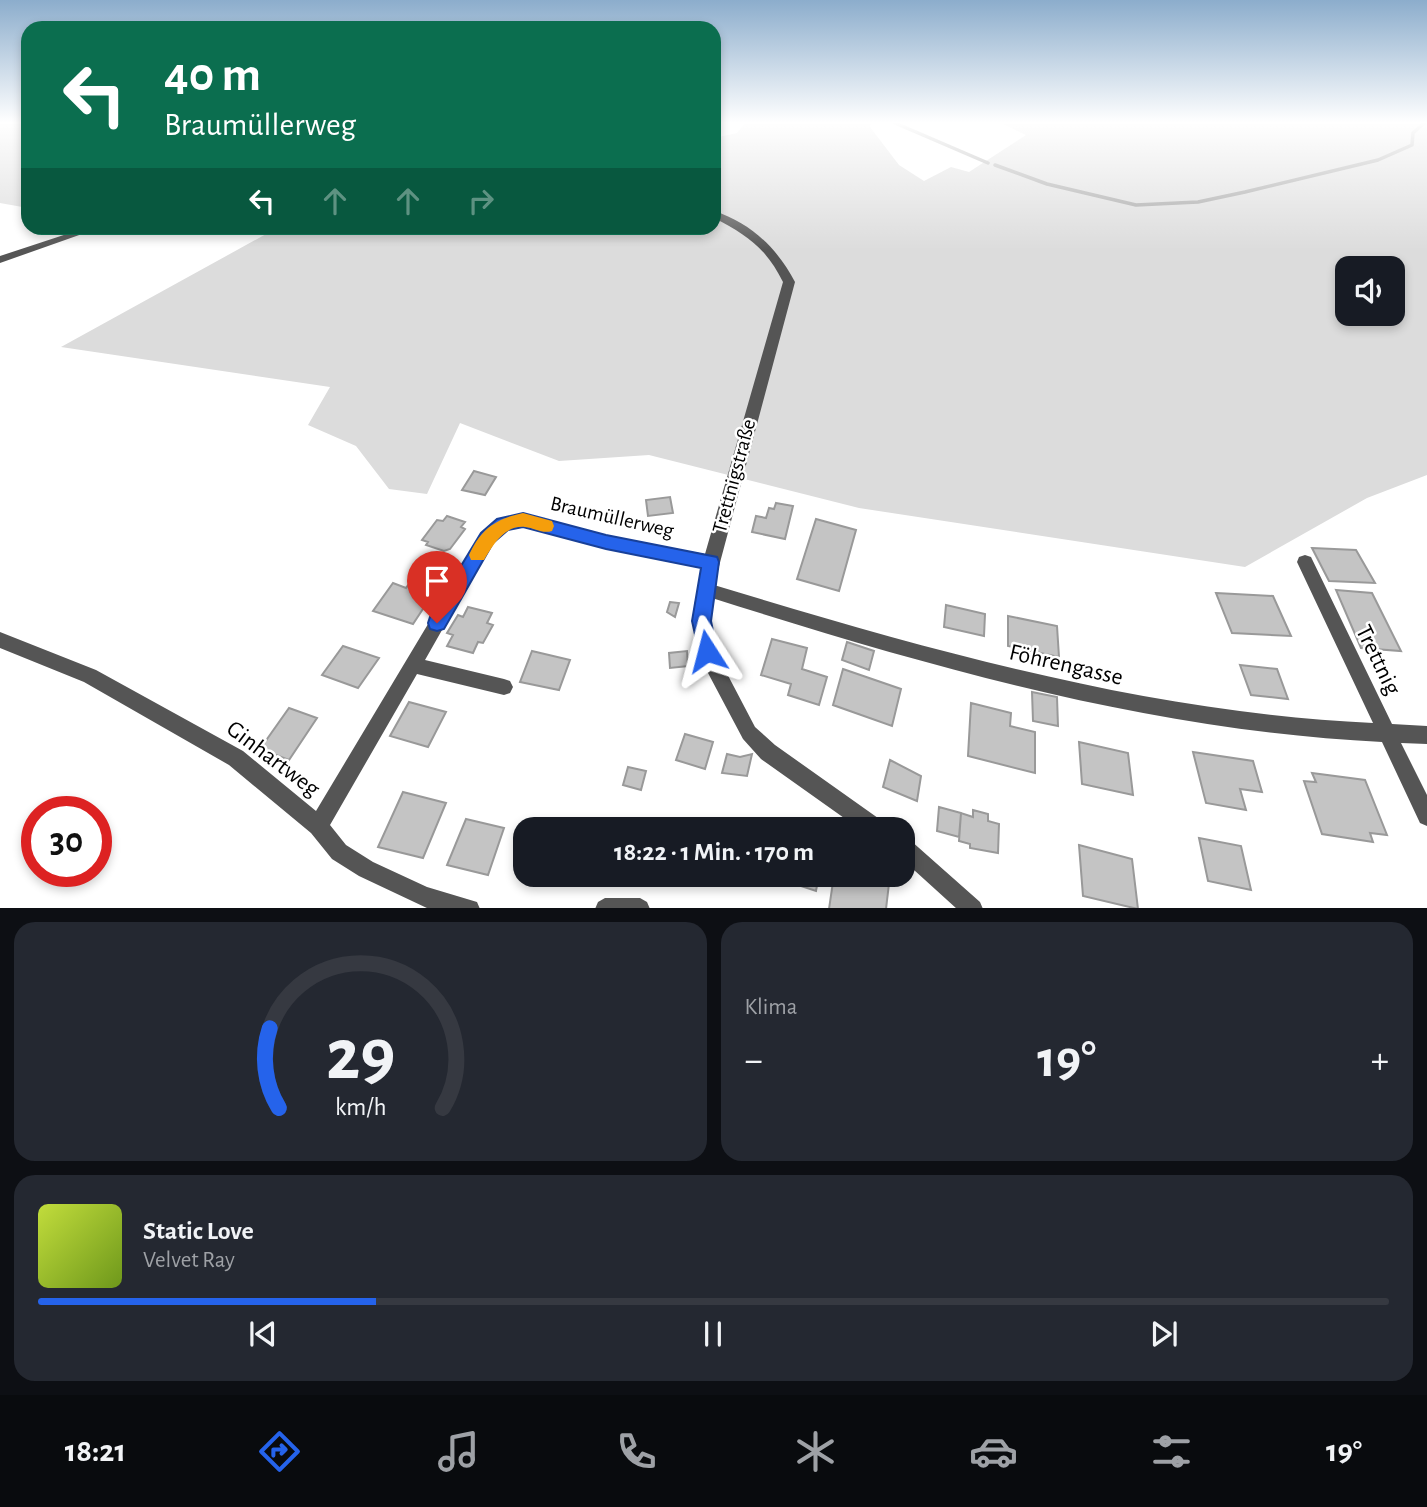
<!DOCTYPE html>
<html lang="de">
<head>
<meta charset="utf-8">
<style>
  body { margin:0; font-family:"Alegreya Sans",sans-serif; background:#242831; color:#f1f3f6; height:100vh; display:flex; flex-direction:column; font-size:26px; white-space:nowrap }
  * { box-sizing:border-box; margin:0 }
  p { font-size:23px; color:#9ea1a6 }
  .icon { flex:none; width:38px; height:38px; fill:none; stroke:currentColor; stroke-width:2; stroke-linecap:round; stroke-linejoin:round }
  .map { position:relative; height:908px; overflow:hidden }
  .drawer { display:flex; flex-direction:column; gap:14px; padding:14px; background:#0d0f14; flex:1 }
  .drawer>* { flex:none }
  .hud { position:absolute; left:21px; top:21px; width:700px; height:214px; border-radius:21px; box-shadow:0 4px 10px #0003; background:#0b6e4f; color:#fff; overflow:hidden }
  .buttons { position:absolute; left:1335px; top:256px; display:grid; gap:14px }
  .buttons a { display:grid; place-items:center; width:70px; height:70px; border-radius:14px; background:#171b24; box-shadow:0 4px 10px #0003; font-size:35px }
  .speed { position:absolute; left:21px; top:796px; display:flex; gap:14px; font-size:35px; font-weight:700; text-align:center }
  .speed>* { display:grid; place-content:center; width:91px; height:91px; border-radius:50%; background:#171b24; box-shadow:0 4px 10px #0003; line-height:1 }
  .speed .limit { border:10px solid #d22; background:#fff; color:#111 }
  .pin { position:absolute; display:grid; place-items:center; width:60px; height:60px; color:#fff; margin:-72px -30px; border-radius:50% 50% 50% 0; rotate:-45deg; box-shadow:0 0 7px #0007 }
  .pin .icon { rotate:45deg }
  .me { position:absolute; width:77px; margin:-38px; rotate:351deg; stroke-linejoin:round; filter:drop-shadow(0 0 5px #0008) }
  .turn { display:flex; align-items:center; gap:24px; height:147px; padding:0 28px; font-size:32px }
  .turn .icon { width:91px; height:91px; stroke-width:2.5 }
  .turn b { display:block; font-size:49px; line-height:60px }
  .lanes { display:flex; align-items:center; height:66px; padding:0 28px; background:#0003; justify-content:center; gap:35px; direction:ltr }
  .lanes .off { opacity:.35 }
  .big { font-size:52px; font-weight:700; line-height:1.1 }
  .drawer .card { flex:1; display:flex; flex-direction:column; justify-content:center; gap:10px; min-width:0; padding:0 24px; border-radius:21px; background:#242831 }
  .drawer .dial { align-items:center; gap:0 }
  .dial svg { height:182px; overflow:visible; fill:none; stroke:#363941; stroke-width:7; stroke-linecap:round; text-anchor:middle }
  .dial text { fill:#f1f3f6; stroke:none }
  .song { display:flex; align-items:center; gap:21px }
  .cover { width:84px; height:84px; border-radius:10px; background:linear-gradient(135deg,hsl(70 70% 55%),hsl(80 70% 35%)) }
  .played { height:7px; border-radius:4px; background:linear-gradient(90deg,#2563eb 25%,#363941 25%) }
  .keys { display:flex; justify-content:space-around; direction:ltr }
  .heat { display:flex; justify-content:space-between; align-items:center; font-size:38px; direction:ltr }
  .drawer .tiles { flex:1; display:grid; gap:14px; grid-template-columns:1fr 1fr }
  .card:last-child { grid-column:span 2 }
  .trip { position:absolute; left:513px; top:817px; width:402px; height:70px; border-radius:21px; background:#171b24; box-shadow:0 4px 10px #0003; font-weight:700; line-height:70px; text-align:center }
  .menu { display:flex; height:112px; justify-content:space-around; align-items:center; background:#090b0e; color:#9ea1a6 }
  .menu .icon { width:49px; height:49px }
  .menu .selected { color:#2563eb }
  .menu b { font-size:32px; color:#f1f3f6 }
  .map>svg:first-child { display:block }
</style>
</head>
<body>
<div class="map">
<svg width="1427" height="909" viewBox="0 0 1427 909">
  <rect width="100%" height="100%" fill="#fff"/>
  <path fill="#dcdcdc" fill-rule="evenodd" d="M0 123H28V208L0 203Z
    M745 123H871L870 127 899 165 924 181 951 167 969 172 1026 135 1001 123H1427V475L1367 498 1245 567 859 508 649 455 559 461 460 423 427 494 389 489 356 446 308 425 330 387 61 347 277 228H714V138L737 133ZM1348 268H1393V313H1348Z"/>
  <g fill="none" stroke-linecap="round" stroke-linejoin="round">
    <path stroke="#a3a3a3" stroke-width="3.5" d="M895 123 988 163
      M995 165 1047 184 1136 205 1198 202 1245 192 1378 160 1412 145 1413 133 1424 123"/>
  </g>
  <path fill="#c4c4c4" stroke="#999" stroke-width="2" d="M474 471 496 477 485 495 462 490Z
    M670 497 673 513 648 516 646 500Z
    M776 503 793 506 785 539 752 532 756 516 766 518 769 508 774 509Z
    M447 516 465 522 461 527 465 529 450 549 444 551 426 545 428 542 422 540 437 520 443 521Z
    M816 519 856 530 839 591 797 579Z
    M1312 548 1356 550 1375 583 1329 581Z
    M413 578 438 586 413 624 373 611 393 583 406 588Z
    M1336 590 1372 593 1401 651 1361 648Z
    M1216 593 1273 596 1291 636 1232 633Z
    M670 602 679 603 675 617 667 612Z
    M946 605 985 614 984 636 944 627Z
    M468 607 492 613 487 623 493 625 483 643 478 642 473 653 447 646 453 635 447 633 458 615 463 617Z
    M1008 616 1057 626 1059 657 1008 646Z
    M772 639 807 648 802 669 827 677 819 705 788 695 791 684 761 675Z
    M847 642 874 651 869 670 842 660Z
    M343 646 379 658 358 688 322 675Z
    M532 651 570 660 559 690 520 682Z
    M687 651 688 666 670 668 669 653Z
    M1240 665 1277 669 1288 699 1251 695Z
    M843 669 901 689 892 726 833 705Z
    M1032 692 1057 697 1058 726 1033 721Z
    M409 702 446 712 428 747 390 736Z
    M971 703 1011 713 1010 726 1035 732V773L968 756Z
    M289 708 317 718 289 760 260 749Z
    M685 734 713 742 705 769 676 760Z
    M1079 742 1128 753 1133 795 1082 784Z
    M1193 752 1253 761 1262 792 1240 789 1246 810 1206 803Z
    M727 754 740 757 752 754 747 776 722 773Z
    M890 760 921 776 917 801 883 787Z
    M628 767 646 771 641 790 623 785Z
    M1312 773 1365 780 1387 835 1370 833 1373 842 1322 834 1304 781 1316 782Z
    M403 792 446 803 423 858 378 847Z
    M939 807 961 813 959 837 937 831Z
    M973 810 988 814V821L999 824 998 853 970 848V844L959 841 961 813 973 817Z
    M466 819 504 828 488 875 447 865Z
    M1199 838 1241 846 1251 890 1208 881Z
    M1079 845 1132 859 1138 909 1083 896Z
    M784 875H819L816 891 783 880Z
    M834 875H890L886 909H829Z"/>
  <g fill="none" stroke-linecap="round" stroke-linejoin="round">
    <path fill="#555" fill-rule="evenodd" d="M714 211C751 223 777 248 795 282L714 585C929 650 1148 713 1373 723L1297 562 1299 557 1305 555 1311 557 1392 724 1427 726V744L1401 743 1427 795V826L1420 823 1382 742C1152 731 930 667 712 598V637L722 664 755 727 775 745 885 823 888 830H861L761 759 743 739 708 673 696 637 694 606 702 567 605 548 523 526 507 529 492 542 425 660 504 679 510 681 513 687 510 693 504 695 417 674 330 825 346 845 373 862 427 887 477 902 480 909H429L359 876 332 859 311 833 229 765 84 682 0 648V632L96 670 243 751 316 811 482 534 498 520 523 514 605 536 705 554 783 282C766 248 747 235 714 218Z
      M85 228H99L0 263V256Z
      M903 837 910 840 980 902 983 909H957L903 860Z
      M605 898H640L647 902 650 909H595L598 902Z"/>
  </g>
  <linearGradient id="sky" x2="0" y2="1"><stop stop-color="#8cadcc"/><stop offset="0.49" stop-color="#fff"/><stop offset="1" stop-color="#fff" stop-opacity="0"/></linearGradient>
  <rect width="1427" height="250" fill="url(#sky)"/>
  <path fill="#2563eb" stroke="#184099" stroke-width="2" d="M523 513 606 535 717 557 719 562 711 621 717 651 714 657 707 660 700 657 692 621 701 568 606 549 523 527 508 530 493 543 444 629 437 631 430 629 428 623 430 617 481 533 497 519Z"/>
  <path fill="#f59e0b" d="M523 513 552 521 554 526 552 531C542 534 535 528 525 527 504 525 493 545 484 560H471L469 555C481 529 495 519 523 513Z"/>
  <g text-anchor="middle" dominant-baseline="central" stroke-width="5" stroke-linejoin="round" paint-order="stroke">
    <g font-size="21" fill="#000" stroke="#fff">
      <text transform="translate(734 476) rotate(-75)">Trettnigstraße</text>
      <text transform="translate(612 517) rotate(13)">Braumüllerweg</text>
    </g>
    <g font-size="24" fill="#000" stroke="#fff">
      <text transform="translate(1378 660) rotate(64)">Trettnig</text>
      <text transform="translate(1066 665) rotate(13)">Föhrengasse</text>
      <text transform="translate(273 759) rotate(37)">Ginhartweg</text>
    </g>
  </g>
</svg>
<div class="buttons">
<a><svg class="icon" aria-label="sound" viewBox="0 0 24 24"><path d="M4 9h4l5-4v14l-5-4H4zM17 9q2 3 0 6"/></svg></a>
</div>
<div class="speed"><div class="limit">30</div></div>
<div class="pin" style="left:437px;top:623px;background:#d93025"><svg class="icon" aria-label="arrive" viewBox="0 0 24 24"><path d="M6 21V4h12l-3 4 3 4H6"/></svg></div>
<svg class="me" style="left:707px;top:651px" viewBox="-20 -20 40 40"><path d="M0-17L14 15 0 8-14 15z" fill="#2563eb" stroke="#fff" stroke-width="4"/></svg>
<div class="trip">18:22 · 1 Min. · 170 m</div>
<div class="hud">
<div class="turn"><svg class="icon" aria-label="left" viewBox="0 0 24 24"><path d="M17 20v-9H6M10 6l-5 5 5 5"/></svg><div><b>40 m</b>Braumüllerweg</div></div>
<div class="lanes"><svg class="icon" aria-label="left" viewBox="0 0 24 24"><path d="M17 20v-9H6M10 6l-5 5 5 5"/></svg><svg class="icon off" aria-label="ahead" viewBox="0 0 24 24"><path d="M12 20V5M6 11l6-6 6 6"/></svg><svg class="icon off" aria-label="ahead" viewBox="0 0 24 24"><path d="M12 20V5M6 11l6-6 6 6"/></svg><svg class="icon off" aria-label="right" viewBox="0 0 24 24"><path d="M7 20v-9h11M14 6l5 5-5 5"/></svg></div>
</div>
</div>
<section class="drawer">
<div class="tiles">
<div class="card dial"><svg viewBox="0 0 100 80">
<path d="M14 69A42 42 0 1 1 86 69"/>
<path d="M14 69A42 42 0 0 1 10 34" stroke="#2563eb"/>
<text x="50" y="56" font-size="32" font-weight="700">29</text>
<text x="50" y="72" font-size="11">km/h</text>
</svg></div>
<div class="card"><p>Klima</p>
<div class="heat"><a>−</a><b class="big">19°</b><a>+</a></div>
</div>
<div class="card">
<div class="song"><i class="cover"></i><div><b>Static Love</b><p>Velvet Ray</p></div></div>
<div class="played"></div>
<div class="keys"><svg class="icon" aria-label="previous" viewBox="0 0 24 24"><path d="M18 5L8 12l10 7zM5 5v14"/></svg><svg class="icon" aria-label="pause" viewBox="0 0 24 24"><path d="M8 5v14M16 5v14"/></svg><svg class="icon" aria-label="next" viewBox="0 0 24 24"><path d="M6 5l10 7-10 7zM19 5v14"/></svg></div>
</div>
</div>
</section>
<nav class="menu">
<b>18:21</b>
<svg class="icon selected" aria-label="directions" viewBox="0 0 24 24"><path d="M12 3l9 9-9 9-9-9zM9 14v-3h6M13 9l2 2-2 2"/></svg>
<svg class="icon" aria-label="music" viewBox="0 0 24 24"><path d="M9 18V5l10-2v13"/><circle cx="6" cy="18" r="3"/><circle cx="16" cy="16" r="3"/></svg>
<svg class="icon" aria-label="phone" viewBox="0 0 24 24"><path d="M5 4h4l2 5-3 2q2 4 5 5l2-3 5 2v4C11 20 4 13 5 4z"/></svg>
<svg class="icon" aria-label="climate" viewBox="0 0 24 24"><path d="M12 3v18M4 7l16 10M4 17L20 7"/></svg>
<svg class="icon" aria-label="car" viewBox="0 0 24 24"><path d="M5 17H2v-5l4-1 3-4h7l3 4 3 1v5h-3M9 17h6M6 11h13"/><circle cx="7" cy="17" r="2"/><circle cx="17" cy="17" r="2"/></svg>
<svg class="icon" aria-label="filters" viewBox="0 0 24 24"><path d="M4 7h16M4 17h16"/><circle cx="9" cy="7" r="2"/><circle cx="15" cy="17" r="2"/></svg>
<b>19°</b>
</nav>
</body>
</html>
